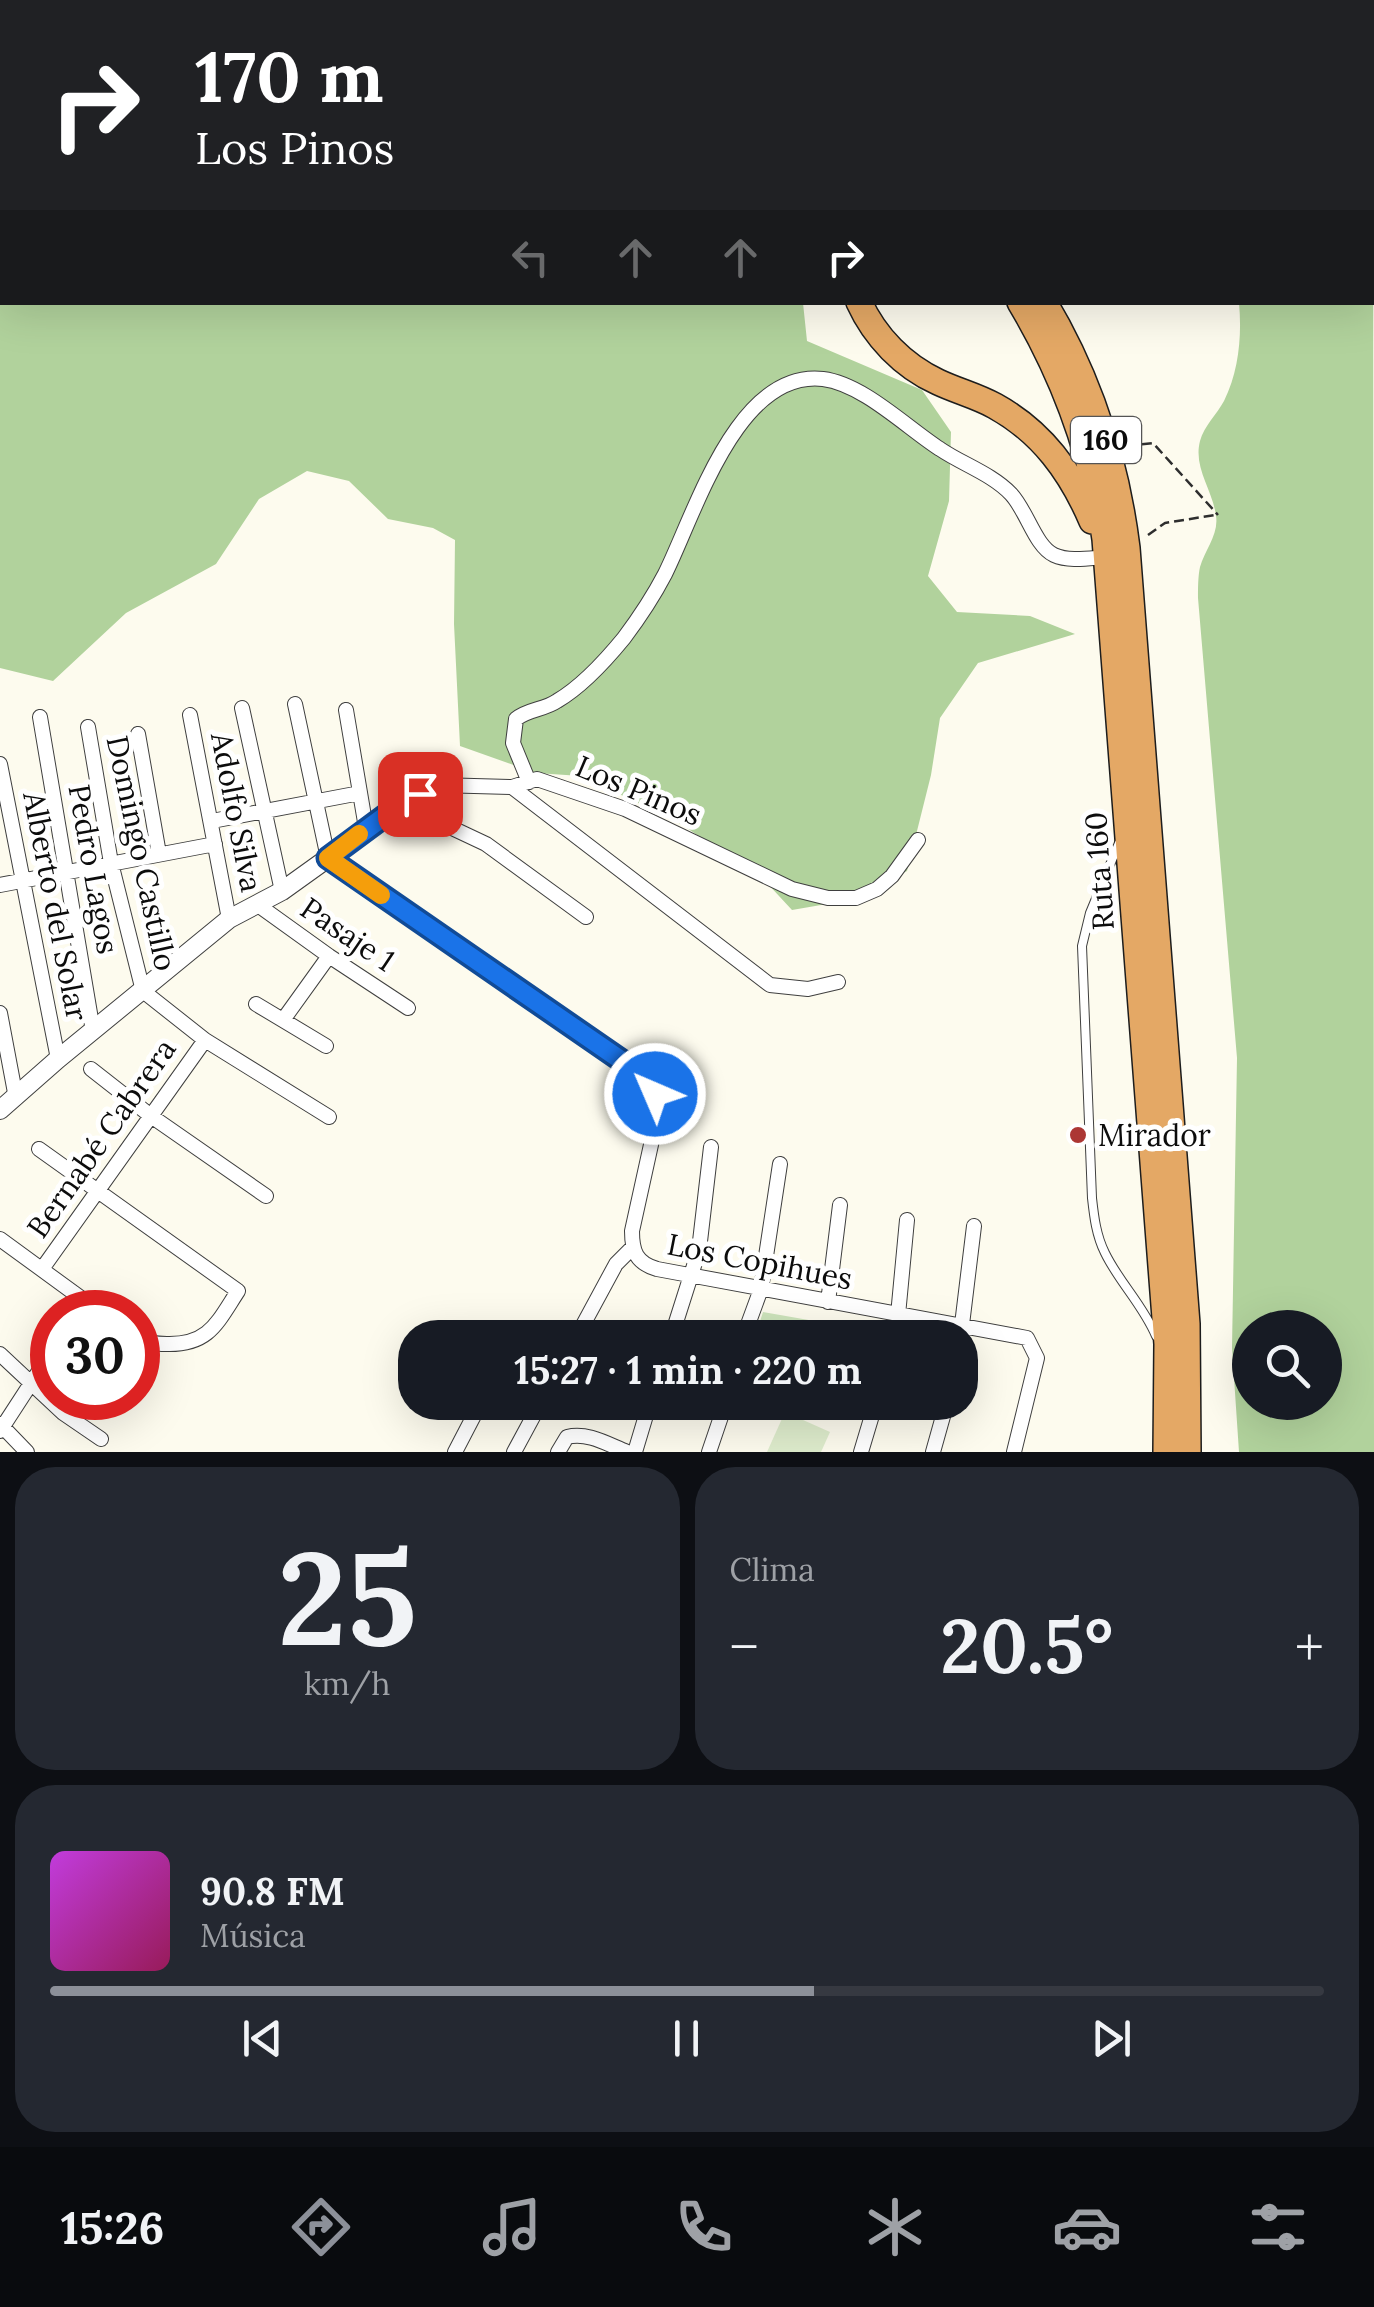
<!DOCTYPE html>
<html lang="es">
<head>
<meta charset="utf-8">
<style>
  body { margin:0; font-family:Lora,serif; background:#242831; color:#f1f3f6; height:100vh; display:flex; flex-direction:column; font-size:38px; white-space:nowrap }
  * { box-sizing:border-box; margin:0 }
  p { font-size:32px; color:#9ea1a6 }
  .icon { flex:none; width:55px; height:55px; fill:none; stroke:currentColor; stroke-width:2; stroke-linecap:round; stroke-linejoin:round }
  .map { position:relative; height:1452px; overflow:hidden }
  .drawer { display:flex; flex-direction:column; gap:15px; padding:15px; background:#0d0f14; flex:1 }
  .drawer>* { flex:none }
  .banner { position:absolute; left:0px; top:0px; width:1375px; height:305px; box-shadow:0 10px 40px #0002; background:#202124; color:#fff; overflow:hidden }
  .tools { position:absolute; left:1232px; top:1310px; display:grid; gap:20px }
  .tools a { display:grid; place-items:center; width:110px; height:110px; border-radius:50%; background:#171b24; box-shadow:0 10px 40px #0002; font-size:50px }
  .speed { position:absolute; left:30px; top:1290px; display:flex; gap:20px; font-size:50px; font-weight:700; text-align:center }
  .speed>* { display:grid; place-content:center; width:130px; height:130px; border-radius:50%; background:#171b24; box-shadow:0 10px 40px #0002; line-height:1 }
  .speed .limit { border:15px solid #d22; background:#fff; color:#111 }
  .pin { position:absolute; display:grid; place-items:center; width:85px; height:85px; color:#fff; margin:-42px; border-radius:20px; box-shadow:0 5px 15px #0006 }
  .me { position:absolute; width:110px; margin:-55px; rotate:315deg; stroke-linejoin:round; filter:drop-shadow(0 0 8px #0008) }
  .turn { display:flex; align-items:center; gap:35px; height:210px; padding:0 30px; font-size:45px }
  .turn .icon { width:130px; height:130px; stroke-width:2.5 }
  .turn b { display:block; font-size:70px; line-height:85px }
  .lanes { display:flex; align-items:center; height:95px; padding:0 30px; background:#0003; justify-content:center; gap:50px; direction:ltr }
  .lanes .off { opacity:.35 }
  .big { font-size:75px; font-weight:700; line-height:1.1 }
  .drawer .tile { flex:1; display:flex; flex-direction:column; justify-content:center; gap:15px; min-width:0; padding:0 35px; border-radius:40px; background:#242831 }
  .drawer .dial { align-items:center; gap:0 }
  .dial b { font-size:130px; line-height:1 }
  .song { display:flex; align-items:center; gap:30px }
  .cover { width:120px; height:120px; border-radius:15px; background:linear-gradient(135deg,hsl(290 70% 55%),hsl(330 70% 35%)) }
  .played { height:10px; border-radius:5px; background:linear-gradient(90deg,#8c9099 60%,#363941 60%) }
  .keys { display:flex; justify-content:space-around; direction:ltr }
  .heat { display:flex; justify-content:space-between; align-items:center; font-size:55px; direction:ltr }
  .drawer .tiles { flex:1; display:grid; gap:15px; grid-template-columns:1fr 1fr }
  .tile:last-child { grid-column:span 2 }
  .trip { position:absolute; left:398px; top:1320px; width:580px; height:100px; border-radius:40px; background:#171b24; box-shadow:0 10px 40px #0002; font-weight:700; line-height:100px; text-align:center }
  .menu { display:flex; height:160px; justify-content:space-around; align-items:center; background:#090b0e; color:#9ea1a6 }
  .menu .icon { width:70px; height:70px }
  .menu .current { color:#8c9099 }
  .menu b { font-size:45px; color:#f1f3f6 }
  .map>svg:first-child { display:block }
</style>
</head>
<body>
<div class="map">
<svg width="1374" height="1452" viewBox="0 0 1374 1452">
  <rect width="100%" height="100%" fill="#fdfbee"/>
  <path fill="#cde4bb" d="M763 1312 877 1332 875 1338 755 1337Z"/>
  <path fill="#b1d29c" fill-rule="evenodd" d="M0 0 343 2H2V302L803 303 807 341 922 390 951 432 949 501 928 576 957 612 1030 616 1075 634 978 663 940 718 931 775 907 871 850 900 792 910 766 882 681 824 636 802 581 776 536 773 460 746 454 624 455 540 433 528 388 519 349 481 307 471 259 499 216 564 126 613 53 681 0 668Z
    M1373 7 1374 1452H1239L1232 1348 1237 1058 1198 598C1198 588 1198 576 1200 567 1205 550 1219 534 1216 516 1213 490 1193 468 1200 441 1204 426 1217 414 1224 401 1239 371 1242 335 1239 303L1372 302ZM1250 1328H1325V1402H1250Z"/>
  <path fill="#deeccc" d="M785 1412 830 1432 821 1452H767Z"/>
  <g fill="none" stroke-linecap="round" stroke-linejoin="round">
    <defs>
      <path id="service" d="M1119 843 1090 913 1082 946 1092 1198C1094 1216 1096 1235 1105 1253 1119 1282 1143 1305 1156 1336"/>
      <path id="minor" d="M295 704 328 858
        M242 708 282 891
        M346 710 366 828
        M190 715 229 919
        M40 717 93 1031
        M88 727 111 863 143 991 205 1040 329 1117
        M138 734 159 854
        M0 764 58 1059
        M529 782 513 743 516 719C528 709 544 710 557 701 581 687 606 660 624 638 639 618 653 597 665 574 695 514 737 369 823 379 863 384 906 427 940 449 962 464 992 474 1011 494 1027 511 1035 546 1054 555 1069 562 1090 558 1107 557
        M512 787 770 985 808 989 838 982
        M401 804 486 844 586 917
        M212 821 360 793
        M328 858 641 1073 655 1094 656 1122 632 1231C632 1251 636 1263 657 1269L1027 1338 1037 1358 1014 1452
        M328 858 401 804 438 785 512 787 537 779 625 809 792 889 828 898H856L877 889 892 876 918 840
        M0 885 215 844
        M258 905 329 956 408 1008
        M256 1004 326 1046
        M0 1013 16 1098
        M283 1020 329 956
        M91 1069 151 1116 266 1196
        M39 1149 238 1291C217 1323 209 1345 167 1344 155 1344 148 1343 138 1336
        M0 1239 100 1312
        M42 1269 205 1040
        M828 1302 840 1205
        M576 1338 616 1264 632 1248
        M671 1338 699 1250 711 1147
        M743 1338 761 1289 780 1164
        M892 1338 898 1315 907 1220
        M960 1341 974 1226
        M0 1354 63 1413 101 1439
        M0 1424 27 1452
        M0 1431 52 1351
        M455 1452 481 1402
        M514 1452 541 1402
        M558 1452 567 1437C588 1432 607 1444 627 1452
        M635 1452 650 1402
        M709 1452 726 1402
        M861 1452 876 1402
        M933 1452 947 1402"/>
      <path id="tertiary" d="M0 1110 58 1059 229 919 282 891 328 858"/>
      <path id="motorway" d="M577 0 583 2
        M631 0 636 2
        M807 2 808 0
        M848 2V0
        M859 302C875 337 903 366 938 382 957 391 977 396 995 406 1042 432 1071 472 1092 521
        M1020 302C1064 376 1093 454 1105 539L1167 1344 1166 1452
        M1044 302C1090 379 1116 460 1127 548L1187 1324 1188 1452"/>
    </defs>
    <use href="#service" stroke="#3f3f3f" stroke-width="10"/>
    <use href="#minor" stroke="#3f3f3f" stroke-width="16"/>
    <use href="#tertiary" stroke="#3f3f3f" stroke-width="20"/>
    <use href="#motorway" stroke="#1d1d1d" stroke-width="28"/>
    <path stroke="#2e2e2e" stroke-width="2.5" stroke-dasharray="10 5" stroke-linecap="butt" d="M1127 446 1153 443 1218 515
      M1148 535 1165 523 1215 515"/>
    <use href="#service" stroke="#fff" stroke-width="8"/>
    <use href="#minor" stroke="#fff" stroke-width="14"/>
    <use href="#tertiary" stroke="#fff" stroke-width="18"/>
    <use href="#motorway" stroke="#e4a865" stroke-width="25"/>
  </g>
  <g fill="none" stroke-linecap="round" stroke-linejoin="round">
    <defs>
      <path id="route" d="M420 794 401 804 328 858 641 1074 655 1094"/>
    </defs>
    <use href="#route" stroke="#114b97" stroke-width="25"/>
    <use href="#route" stroke="#1a73e8" stroke-width="18"/>
    <path stroke="#f59e0b" stroke-width="18" d="M359 834 328 858 381 895"/>
  </g>
  <circle fill="#ac3734" stroke="#fff" stroke-width="4" cx="1078" cy="1135" r="10"/>
  <g text-anchor="middle" dominant-baseline="central" stroke-width="10" stroke-linejoin="round" paint-order="stroke">
    <rect fill="#fff" stroke="#555" stroke-width="2.5" x="1071" y="417" width="70" height="46" rx="8"/>
    <g font-size="28" font-weight="bold" fill="#0c0c0c">
      <text x="1106" y="440">160</text>
    </g>
    <g font-size="30" fill="#0c0c0c" stroke="#fff">
      <text transform="translate(639 790) rotate(23)">Los Pinos</text>
      <text transform="translate(237 812) rotate(79)">Adolfo Silva</text>
      <text transform="translate(142 853) rotate(78)">Domingo Castillo</text>
      <text transform="translate(94 869) rotate(80)">Pedro Lagos</text>
      <text transform="translate(1099 871) rotate(-94)">Ruta 160</text>
      <text transform="translate(56 906) rotate(79)">Alberto del Solar</text>
      <text transform="translate(348 934) rotate(34)">Pasaje 1</text>
      <text transform="translate(101 1138) rotate(-55)">Bernabé Cabrera</text>
      <text transform="translate(760 1261) rotate(11)">Los Copihues</text>
    </g>
    <g font-size="30" fill="#0c0c0c" stroke="#fff" text-anchor="start">
      <text x="1098" y="1135">Mirador</text>
    </g>
  </g>
</svg>
<div class="tools">
<a><svg class="icon" aria-label="search" viewBox="0 0 24 24"><circle cx="10" cy="10" r="6"/><path d="M15 15l6 6"/></svg></a>
</div>
<div class="speed"><div class="limit">30</div></div>
<div class="pin" style="left:420px;top:794px;background:#d93025"><svg class="icon" aria-label="arrive" viewBox="0 0 24 24"><path d="M6 21V4h12l-3 4 3 4H6"/></svg></div>
<svg class="me" style="left:655px;top:1094px" viewBox="-20 -20 40 40"><circle r="17" fill="#1a73e8" stroke="#fff" stroke-width="3"/><path d="M0-11L8 9 0 5-8 9z" fill="#fff"/></svg>
<div class="trip">15:27 · 1 min · 220 m</div>
<div class="banner">
<div class="turn"><svg class="icon" aria-label="right" viewBox="0 0 24 24"><path d="M7 20v-9h11M14 6l5 5-5 5"/></svg><div><b>170 m</b>Los Pinos</div></div>
<div class="lanes"><svg class="icon off" aria-label="left" viewBox="0 0 24 24"><path d="M17 20v-9H6M10 6l-5 5 5 5"/></svg><svg class="icon off" aria-label="ahead" viewBox="0 0 24 24"><path d="M12 20V5M6 11l6-6 6 6"/></svg><svg class="icon off" aria-label="ahead" viewBox="0 0 24 24"><path d="M12 20V5M6 11l6-6 6 6"/></svg><svg class="icon" aria-label="right" viewBox="0 0 24 24"><path d="M7 20v-9h11M14 6l5 5-5 5"/></svg></div>
</div>
</div>
<section class="drawer">
<div class="tiles">
<div class="tile dial"><b>25</b><p>km/h</p></div>
<div class="tile"><p>Clima</p>
<div class="heat"><a>−</a><b class="big">20.5°</b><a>+</a></div>
</div>
<div class="tile">
<div class="song"><i class="cover"></i><div><b>90.8 FM</b><p>Música</p></div></div>
<div class="played"></div>
<div class="keys"><svg class="icon" aria-label="previous" viewBox="0 0 24 24"><path d="M18 5L8 12l10 7zM5 5v14"/></svg><svg class="icon" aria-label="pause" viewBox="0 0 24 24"><path d="M8 5v14M16 5v14"/></svg><svg class="icon" aria-label="next" viewBox="0 0 24 24"><path d="M6 5l10 7-10 7zM19 5v14"/></svg></div>
</div>
</div>
</section>
<nav class="menu">
<b>15:26</b>
<svg class="icon current" aria-label="directions" viewBox="0 0 24 24"><path d="M12 3l9 9-9 9-9-9zM9 14v-3h6M13 9l2 2-2 2"/></svg>
<svg class="icon" aria-label="music" viewBox="0 0 24 24"><path d="M9 18V5l10-2v13"/><circle cx="6" cy="18" r="3"/><circle cx="16" cy="16" r="3"/></svg>
<svg class="icon" aria-label="phone" viewBox="0 0 24 24"><path d="M5 4h4l2 5-3 2q2 4 5 5l2-3 5 2v4C11 20 4 13 5 4z"/></svg>
<svg class="icon" aria-label="climate" viewBox="0 0 24 24"><path d="M12 3v18M4 7l16 10M4 17L20 7"/></svg>
<svg class="icon" aria-label="car" viewBox="0 0 24 24"><path d="M5 17H2v-5l4-1 3-4h7l3 4 3 1v5h-3M9 17h6M6 11h13"/><circle cx="7" cy="17" r="2"/><circle cx="17" cy="17" r="2"/></svg>
<svg class="icon" aria-label="filters" viewBox="0 0 24 24"><path d="M4 7h16M4 17h16"/><circle cx="9" cy="7" r="2"/><circle cx="15" cy="17" r="2"/></svg>
</nav>
</body>
</html>
